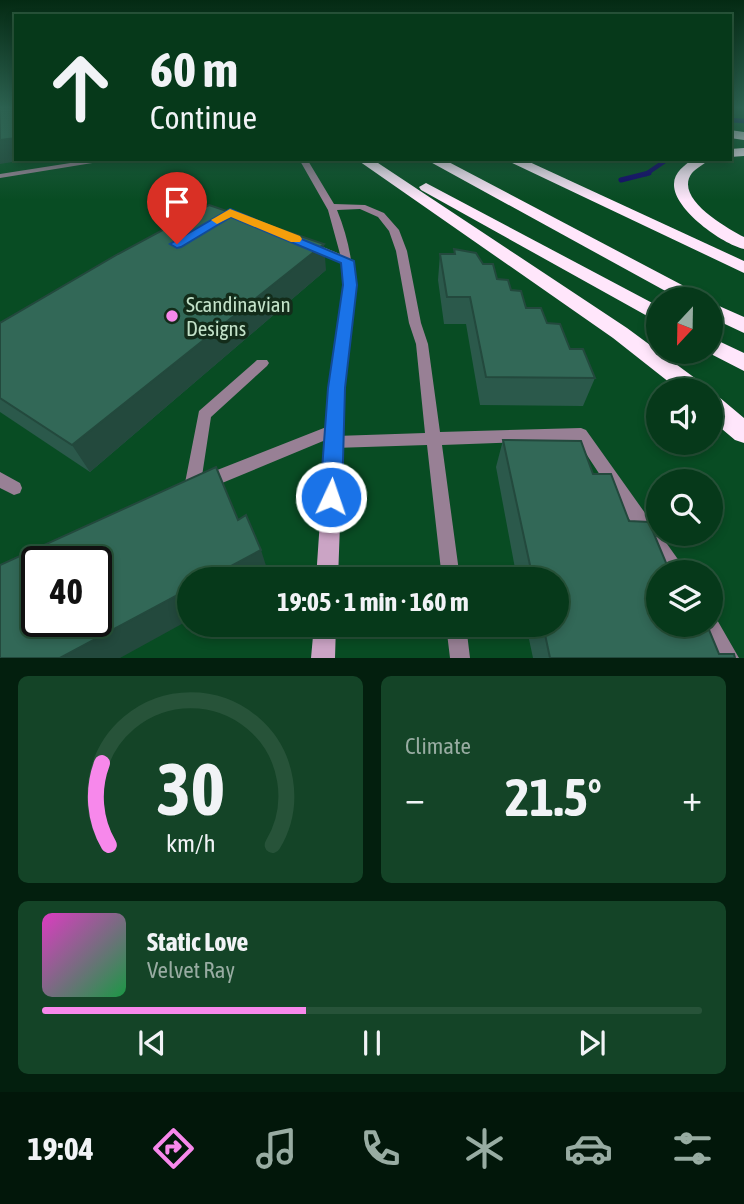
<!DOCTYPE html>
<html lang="en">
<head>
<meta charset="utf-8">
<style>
  body { margin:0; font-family:"Asap Condensed",sans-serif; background:#144427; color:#f1f3f6; height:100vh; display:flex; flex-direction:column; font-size:26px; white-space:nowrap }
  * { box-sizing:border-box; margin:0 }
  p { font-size:23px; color:#98aca2 }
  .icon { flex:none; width:38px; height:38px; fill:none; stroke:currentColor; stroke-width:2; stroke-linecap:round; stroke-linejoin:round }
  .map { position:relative; height:658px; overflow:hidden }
  .sheet { display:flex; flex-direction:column; gap:18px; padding:18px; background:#031f0e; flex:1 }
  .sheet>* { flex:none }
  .hud { position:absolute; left:14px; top:14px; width:718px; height:147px; border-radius:0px; box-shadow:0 4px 10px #0003,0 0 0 2px #275339; background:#06391a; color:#f1f3f6; overflow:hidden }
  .needle { width:46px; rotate:202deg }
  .fabs { position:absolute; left:646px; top:287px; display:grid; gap:14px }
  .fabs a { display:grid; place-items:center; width:77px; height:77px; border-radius:50%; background:#06391a; box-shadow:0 4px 10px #0003,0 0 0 2px #275339; font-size:35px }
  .speed { position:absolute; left:21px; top:546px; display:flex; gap:14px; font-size:35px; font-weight:700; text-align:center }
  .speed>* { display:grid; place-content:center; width:91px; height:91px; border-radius:50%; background:#06391a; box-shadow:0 4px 10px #0003,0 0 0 2px #275339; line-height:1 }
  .speed .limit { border:4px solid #111; border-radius:10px; background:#fff; color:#111 }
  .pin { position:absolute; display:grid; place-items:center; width:60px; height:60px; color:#fff; margin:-72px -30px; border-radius:50% 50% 50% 0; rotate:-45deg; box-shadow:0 0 7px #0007 }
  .pin .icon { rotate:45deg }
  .me { position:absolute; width:77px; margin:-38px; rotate:3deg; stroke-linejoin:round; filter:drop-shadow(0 0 5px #0008) }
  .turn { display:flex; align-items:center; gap:24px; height:147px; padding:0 21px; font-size:32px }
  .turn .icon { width:91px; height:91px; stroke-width:2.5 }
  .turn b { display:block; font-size:49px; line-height:60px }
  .big { font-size:52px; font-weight:700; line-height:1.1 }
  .sheet .card { flex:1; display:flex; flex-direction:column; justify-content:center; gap:10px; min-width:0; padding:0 24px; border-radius:10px; background:#144427 }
  .sheet .dial { align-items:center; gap:0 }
  .dial svg { height:182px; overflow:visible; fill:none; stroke:#275339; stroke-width:7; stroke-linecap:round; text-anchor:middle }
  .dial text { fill:#f1f3f6; stroke:none }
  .song { display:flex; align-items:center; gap:21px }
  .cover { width:84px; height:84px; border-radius:10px; background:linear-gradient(135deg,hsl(310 70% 55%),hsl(140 70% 35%)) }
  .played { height:7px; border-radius:4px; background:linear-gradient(90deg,#f788eb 40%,#275339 40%) }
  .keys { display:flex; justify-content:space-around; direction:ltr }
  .heat { display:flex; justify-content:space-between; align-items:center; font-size:38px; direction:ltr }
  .sheet .tiles { flex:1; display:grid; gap:18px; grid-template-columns:1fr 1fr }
  .card:last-child { grid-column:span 2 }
  .trip { position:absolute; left:177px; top:567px; width:392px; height:70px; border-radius:35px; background:#06391a; box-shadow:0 4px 10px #0003,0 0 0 2px #275339; font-weight:700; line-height:70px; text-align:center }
  .menu { display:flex; height:112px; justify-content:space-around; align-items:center; background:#02170a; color:#98aca2 }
  .menu .icon { width:49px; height:49px }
  .menu .current { color:#f788eb }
  .menu b { font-size:32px; color:#f1f3f6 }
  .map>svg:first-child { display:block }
</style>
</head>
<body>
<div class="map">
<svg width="744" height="658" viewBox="0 0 744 658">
  <rect width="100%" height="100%" fill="#084c23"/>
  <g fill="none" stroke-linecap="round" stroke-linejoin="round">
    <path stroke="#11026d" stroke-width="4.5" d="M730 120 744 121
      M646 174 668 159"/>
    <path stroke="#11026d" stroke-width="5" d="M621 180 649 173"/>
    <path fill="#988095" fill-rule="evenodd" d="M96 159H117L0 178V174Z
      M299 159H307L334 204 365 205 384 213 399 230 407 251 421 323 428 344 440 432 581 428 586 430 682 565 684 572H664L577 440 442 445 460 579H442L427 445 334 448 329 446 326 442 328 439 210 488 204 490 200 489 198 493 192 495 186 493 184 488 199 411 257 360H267L269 363 267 366 211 417 202 476 334 424 339 426 341 430 336 436 425 433 416 344 409 323 396 251 389 231 378 217 360 209 337 210C350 242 355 272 353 307L347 311 343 310 341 307 343 287 341 262 307 246 312 243 316 244 340 254 328 210Z
      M0 472 20 483 22 488 20 493 14 495 0 488Z
      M710 616 716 618 739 658H717L699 625H710Z
      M446 625H466L470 658H450Z"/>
    <path fill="#cba4c5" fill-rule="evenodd" d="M347 303 354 307 345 388 338 579H316L329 388 340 307Z
      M314 625H336L335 658H311Z"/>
    <path fill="#ffe6fb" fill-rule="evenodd" d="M730 130 744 132V140L730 138Z
      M744 148V156L730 157V149Z
      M356 159H372L627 328 703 384 707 390H679L613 338Z
      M425 159H443L701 295 704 299H680Z
      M504 159H523L744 261V273Z
      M693 159H710C705 164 696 168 692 173 673 198 727 228 744 237V249C722 244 673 209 674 184 674 172 685 165 693 159Z
      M426 183 658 306V322L421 190 419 187Z
      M710 302 744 317V333L710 317Z
      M710 337 744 353V371L707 352H710Z
      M710 395 719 397 744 418V443L735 440 710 419Z"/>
  </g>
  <path fill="#2b594b" d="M454 249 483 264 497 279 511 290 526 308 547 323 595 378 583 406 480 405 466 324H444L438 280 440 254H454Z
    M326 270 90 472 0 412V323Z
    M503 440 593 474 629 521 719 654 735 658H533L526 625H556V579H517L496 467Z"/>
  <path fill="#23493d" d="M16 138V159H31L0 164V140Z
    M324 244 326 270 90 472 72 445Z
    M261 550 269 575 261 579H207Z
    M189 589V620L120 658H60Z"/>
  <path fill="#326857" stroke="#23493d" stroke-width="2" fill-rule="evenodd" d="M0 108H16V138L0 140Z
    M209 205 324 244 72 445 0 398V323L118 254Z
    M454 249 476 253 483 264H493L497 279 508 280 511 290 521 291 526 308H541L547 323 560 324 570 349H583L595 378 486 377 470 297H447L440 254H455Z
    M503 440 581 441 593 474H611L629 521 649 522 669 570H683L684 572H658V625H707L719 654H734L735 658H550L543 625H556V579H533Z
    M216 467 238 520 246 515 261 550 207 579H189V589L60 658H0V565ZM37 562H96V621H37Z"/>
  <linearGradient id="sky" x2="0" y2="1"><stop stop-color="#042a13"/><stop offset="0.54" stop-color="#2c6150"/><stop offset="1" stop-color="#2c6150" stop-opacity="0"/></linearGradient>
  <rect width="744" height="200" fill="url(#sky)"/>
  <path fill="#1a73e8" stroke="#114b97" stroke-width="2" d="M230 209 354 261 357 285 345 388 342 497 339 504 331 506 324 504 320 497 328 388 343 285 341 263 231 217 181 247 177 248 170 244Z"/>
  <path fill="#f59e0b" d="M230 209 300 236 302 239 300 242H291L231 217 217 224 211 220Z"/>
  <circle fill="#f788eb" stroke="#132c1a" stroke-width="2.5" cx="172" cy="316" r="7"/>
  <g text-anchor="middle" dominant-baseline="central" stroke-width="7" stroke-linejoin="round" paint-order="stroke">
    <g font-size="21" fill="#c3e2c9" stroke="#132c1a" text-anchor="start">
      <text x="186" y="304">Scandinavian<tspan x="186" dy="24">Designs</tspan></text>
    </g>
  </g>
</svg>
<div class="fabs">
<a><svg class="needle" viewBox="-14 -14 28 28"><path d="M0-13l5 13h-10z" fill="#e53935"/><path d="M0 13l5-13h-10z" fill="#98aca2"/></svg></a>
<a><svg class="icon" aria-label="sound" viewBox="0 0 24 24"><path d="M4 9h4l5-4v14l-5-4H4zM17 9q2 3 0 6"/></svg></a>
<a><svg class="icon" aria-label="search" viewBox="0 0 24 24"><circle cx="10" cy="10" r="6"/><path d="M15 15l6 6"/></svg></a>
<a><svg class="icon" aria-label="layers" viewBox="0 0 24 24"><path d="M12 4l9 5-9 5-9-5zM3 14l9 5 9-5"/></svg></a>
</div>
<div class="speed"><div class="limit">40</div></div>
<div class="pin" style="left:177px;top:244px;background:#d93025"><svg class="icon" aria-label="arrive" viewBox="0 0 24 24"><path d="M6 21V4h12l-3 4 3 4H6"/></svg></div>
<svg class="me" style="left:331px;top:497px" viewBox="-20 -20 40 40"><circle r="17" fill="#1a73e8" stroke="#fff" stroke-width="3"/><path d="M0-11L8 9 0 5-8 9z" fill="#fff"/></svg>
<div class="trip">19:05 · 1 min · 160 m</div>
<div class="hud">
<div class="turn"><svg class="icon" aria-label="ahead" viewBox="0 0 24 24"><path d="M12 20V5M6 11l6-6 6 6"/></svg><div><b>60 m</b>Continue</div></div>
</div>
</div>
<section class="sheet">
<div class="tiles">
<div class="card dial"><svg viewBox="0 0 100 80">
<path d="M14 69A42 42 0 1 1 86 69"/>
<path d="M14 69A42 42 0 0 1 11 33" stroke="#f788eb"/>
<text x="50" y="56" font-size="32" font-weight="700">30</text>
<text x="50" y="72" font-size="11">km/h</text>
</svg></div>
<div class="card"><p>Climate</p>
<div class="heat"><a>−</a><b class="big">21.5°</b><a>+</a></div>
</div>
<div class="card">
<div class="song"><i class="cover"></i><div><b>Static Love</b><p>Velvet Ray</p></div></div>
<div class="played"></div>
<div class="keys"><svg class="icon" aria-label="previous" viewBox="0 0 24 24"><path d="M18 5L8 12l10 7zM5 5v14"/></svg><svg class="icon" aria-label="pause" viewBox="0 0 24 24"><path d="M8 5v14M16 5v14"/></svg><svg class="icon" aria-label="next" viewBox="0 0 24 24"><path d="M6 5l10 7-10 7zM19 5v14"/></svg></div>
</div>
</div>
</section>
<nav class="menu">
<b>19:04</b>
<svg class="icon current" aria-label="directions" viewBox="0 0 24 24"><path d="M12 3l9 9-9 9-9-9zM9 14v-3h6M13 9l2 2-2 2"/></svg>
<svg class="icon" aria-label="music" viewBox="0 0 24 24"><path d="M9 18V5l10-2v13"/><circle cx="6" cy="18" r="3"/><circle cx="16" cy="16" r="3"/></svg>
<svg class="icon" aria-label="phone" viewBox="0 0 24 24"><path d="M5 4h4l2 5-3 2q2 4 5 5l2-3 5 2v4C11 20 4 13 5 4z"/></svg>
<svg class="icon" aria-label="climate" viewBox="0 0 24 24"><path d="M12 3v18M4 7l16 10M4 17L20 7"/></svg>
<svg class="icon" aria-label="car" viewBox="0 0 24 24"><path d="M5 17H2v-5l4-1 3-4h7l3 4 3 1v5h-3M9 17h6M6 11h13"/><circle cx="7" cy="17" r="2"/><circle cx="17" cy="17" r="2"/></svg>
<svg class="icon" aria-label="filters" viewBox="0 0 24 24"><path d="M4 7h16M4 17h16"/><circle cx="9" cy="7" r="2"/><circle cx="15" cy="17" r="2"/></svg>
</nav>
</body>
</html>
